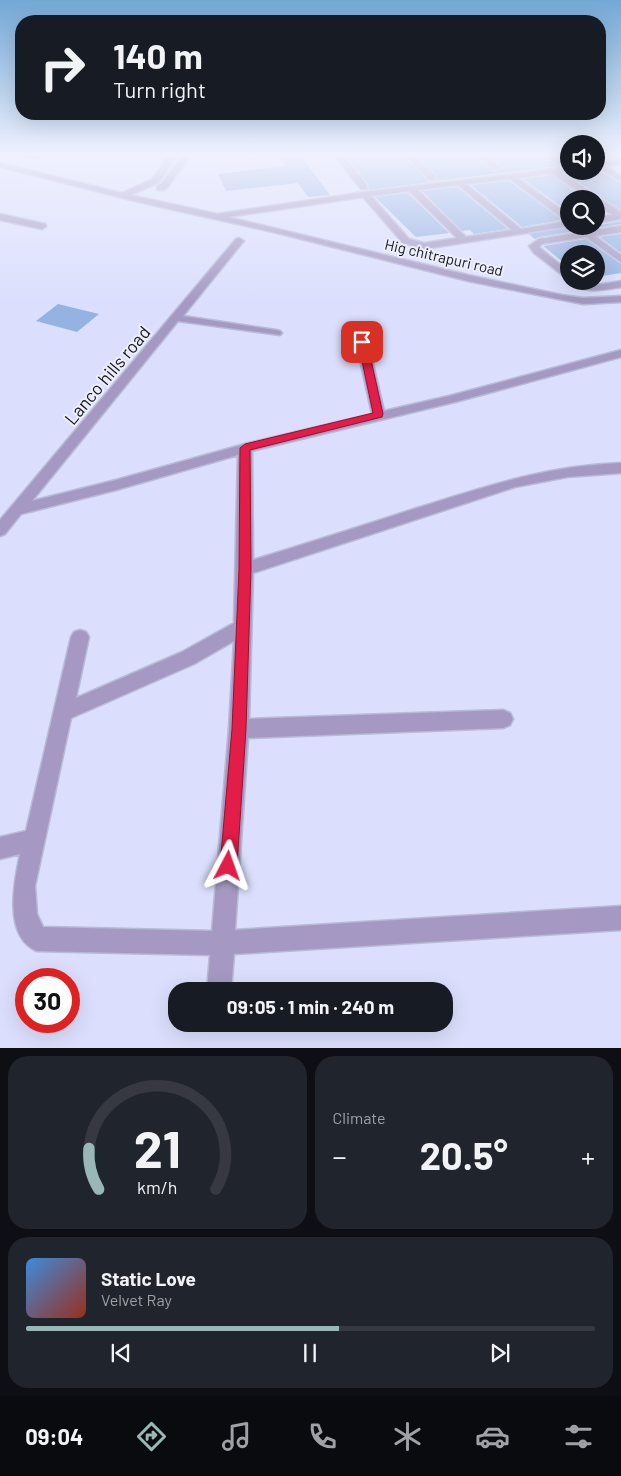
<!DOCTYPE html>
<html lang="en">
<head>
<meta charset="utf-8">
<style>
  body { margin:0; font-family:Barlow,sans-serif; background:#20242c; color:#f1f3f6; height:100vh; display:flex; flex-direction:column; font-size:19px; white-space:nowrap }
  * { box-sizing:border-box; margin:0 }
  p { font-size:16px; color:#9ea1a6 }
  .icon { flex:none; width:28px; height:28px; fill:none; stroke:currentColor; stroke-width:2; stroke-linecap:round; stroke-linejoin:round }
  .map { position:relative; height:1048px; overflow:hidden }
  .panel { display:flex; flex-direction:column; gap:8px; padding:8px; background:#0d0f14; flex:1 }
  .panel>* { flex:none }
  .banner { position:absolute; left:15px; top:15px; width:591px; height:105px; border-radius:20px; box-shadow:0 5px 20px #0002; background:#171b24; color:#f1f3f6; overflow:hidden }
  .fabs { position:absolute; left:560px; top:135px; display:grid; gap:10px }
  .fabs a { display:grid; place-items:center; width:45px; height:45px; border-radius:50%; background:#171b24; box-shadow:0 5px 20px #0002; font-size:25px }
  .speed { position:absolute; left:15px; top:968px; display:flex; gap:10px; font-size:25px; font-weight:700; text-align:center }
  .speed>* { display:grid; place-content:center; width:65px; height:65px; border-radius:50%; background:#171b24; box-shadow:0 5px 20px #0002; line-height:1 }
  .speed .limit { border:8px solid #d22; background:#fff; color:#111 }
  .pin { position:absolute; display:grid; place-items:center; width:42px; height:42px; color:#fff; margin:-21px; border-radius:10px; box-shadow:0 2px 8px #0006 }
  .me { position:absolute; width:55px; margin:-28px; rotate:4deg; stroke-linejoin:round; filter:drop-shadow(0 0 4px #0008) }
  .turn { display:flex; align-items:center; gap:18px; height:105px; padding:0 15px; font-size:22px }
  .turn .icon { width:65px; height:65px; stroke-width:2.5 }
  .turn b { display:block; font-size:35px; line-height:42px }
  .big { font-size:38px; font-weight:700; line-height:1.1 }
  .panel .widget { flex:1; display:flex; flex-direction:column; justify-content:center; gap:8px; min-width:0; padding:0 18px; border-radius:20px; background:#20242c }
  .panel .dial { align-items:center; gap:0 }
  .dial svg { height:130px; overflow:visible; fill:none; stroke:#363941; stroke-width:7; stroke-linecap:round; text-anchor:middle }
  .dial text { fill:#f1f3f6; stroke:none }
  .song { display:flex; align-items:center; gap:15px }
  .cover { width:60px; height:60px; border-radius:8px; background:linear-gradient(135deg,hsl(210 70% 55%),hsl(10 70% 35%)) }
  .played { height:5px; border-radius:2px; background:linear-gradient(90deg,#97b8b6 55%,#363941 55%) }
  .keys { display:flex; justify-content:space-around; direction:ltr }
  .heat { display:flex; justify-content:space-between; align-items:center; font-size:28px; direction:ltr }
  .panel .tiles { flex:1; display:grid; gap:8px; grid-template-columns:1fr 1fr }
  .widget:last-child { grid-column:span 2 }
  .trip { position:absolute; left:168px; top:982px; width:285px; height:50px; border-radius:20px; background:#171b24; box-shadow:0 5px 20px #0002; font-weight:700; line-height:50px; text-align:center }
  .tab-bar { display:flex; height:80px; justify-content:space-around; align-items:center; background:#090b0e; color:#9ea1a6 }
  .tab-bar .icon { width:35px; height:35px }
  .tab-bar .active { color:#97b8b6 }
  .tab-bar b { font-size:22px; color:#f1f3f6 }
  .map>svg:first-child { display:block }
</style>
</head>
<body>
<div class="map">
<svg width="621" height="1049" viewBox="0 0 621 1049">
  <rect width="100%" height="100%" fill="#dbdffd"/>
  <path fill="#95b3e2" d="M279 156H301L330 195 308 197 298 183 226 191 218 174 286 166Z
    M346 156H403L428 181 432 182 369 190 368 184Z
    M417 156H475L495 172 503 168 489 156H545L558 166 436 181V175Z
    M596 169 621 183V210L565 173 571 171H596Z
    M551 175 585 199H569V212L523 179Z
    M509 181 562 220 522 227 471 185Z
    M457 187 508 229 474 234 470 230 462 231 422 191Z
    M408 193 449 233 416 237 375 197Z
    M621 221V224L539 237 535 239 529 234 573 226H596Z
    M621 234V253L600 237Z
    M586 239 621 264V273L596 277V254H569L568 266 543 246Z
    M58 304 99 314 77 332 36 321Z"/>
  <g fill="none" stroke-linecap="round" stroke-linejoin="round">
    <defs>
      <path id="minor" d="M23 156H39L35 158Z
        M169 156H177L158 183 130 195 217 214 365 192 569 167V171L560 172 621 212V219L596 223V217L613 215 596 204V199H589L551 173 518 178 569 215V226H571L424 249 403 243 363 197 228 217 468 275 562 295 583 298 621 296V302L583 304 468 281 277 233 139 202 0 167V163L122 193 152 179ZM510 179 566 221H568L521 229 466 184ZM458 185 512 230 466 237 418 190ZM409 191 457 238 424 243 409 239 371 196Z
        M182 156H190L168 187 163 190H157V186L162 183Z
        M335 156H343L367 185V189H361Z
        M405 156H414L435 176V180H429Z
        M477 156H486L501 168 494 170Z
        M547 156H556L566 163 559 165Z
        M621 160V164L605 166 621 176V181L596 167V163Z
        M0 214 45 224 46 226 42 229 0 220Z
        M621 226V232L595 236 621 255V262L586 237 542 244 539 247 569 272V280L534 253 529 246 539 239Z
        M239 238 244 241 242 243 183 316 276 330 280 331 282 333 280 335 178 321 32 501 116 480 245 444 372 414 356 342 362 339 368 342 384 411 449 396 621 350V357L455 402 252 451 253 560C308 543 362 526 417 508 488 486 545 466 621 463V473L567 477 515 487 253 573 249 719 503 710 510 713 513 719 510 725 503 728 248 738 235 930 621 906V930L234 954 231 991H207L210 955 37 951C3 937 14 882 20 854L0 859V837L26 831 71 637 74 632 80 630 86 632 89 637 76 698 182 652 234 623 238 455 116 490 21 514 5 534 0 536V520L236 239ZM234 641 229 729 212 931 43 927 37 914 35 886 71 718 194 664Z
        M569 281H581L597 285 621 281V287C604 290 583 295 569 281Z"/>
    </defs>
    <use href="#minor" stroke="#b7bbd5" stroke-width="3"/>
    <use href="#minor" fill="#a599c3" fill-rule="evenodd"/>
  </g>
  <linearGradient id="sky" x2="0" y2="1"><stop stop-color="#73a8d6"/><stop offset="0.51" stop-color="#eff1fe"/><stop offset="1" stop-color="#eff1fe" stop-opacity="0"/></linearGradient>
  <rect width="621" height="303" fill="url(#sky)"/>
  <path fill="#e11d48" stroke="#92132f" d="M362 339 367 342 383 414 382 417 250 450 251 569 246 729 237 866 234 871 228 874 223 871 220 866 232 729 239 569 240 448 245 444 373 413 358 342Z"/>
  <g text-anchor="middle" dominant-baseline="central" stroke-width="4" stroke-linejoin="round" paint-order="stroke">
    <g font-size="15" fill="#151721" stroke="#eceefa">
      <text transform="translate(444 257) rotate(13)">Hig chitrapuri road</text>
    </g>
    <g font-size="18" fill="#151721" stroke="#eceefa">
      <text transform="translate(107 375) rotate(-50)">Lanco hills road</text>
    </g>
  </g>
</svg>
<div class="fabs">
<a><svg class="icon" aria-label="sound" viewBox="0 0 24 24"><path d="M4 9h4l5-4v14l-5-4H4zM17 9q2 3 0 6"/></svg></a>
<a><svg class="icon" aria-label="search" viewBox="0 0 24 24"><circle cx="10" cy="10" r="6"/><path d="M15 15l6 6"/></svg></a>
<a><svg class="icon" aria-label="layers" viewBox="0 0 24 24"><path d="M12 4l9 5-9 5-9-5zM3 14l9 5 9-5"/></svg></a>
</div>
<div class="speed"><div class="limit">30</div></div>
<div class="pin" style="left:362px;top:342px;background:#d93025"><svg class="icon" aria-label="arrive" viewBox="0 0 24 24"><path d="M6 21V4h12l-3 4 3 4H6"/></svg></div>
<svg class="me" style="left:228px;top:866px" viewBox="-20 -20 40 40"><path d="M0-17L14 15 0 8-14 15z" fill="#e11d48" stroke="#fff" stroke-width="4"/></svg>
<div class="trip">09:05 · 1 min · 240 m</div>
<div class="banner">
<div class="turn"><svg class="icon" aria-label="right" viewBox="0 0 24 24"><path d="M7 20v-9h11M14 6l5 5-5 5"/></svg><div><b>140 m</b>Turn right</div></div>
</div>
</div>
<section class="panel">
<div class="tiles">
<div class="widget dial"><svg viewBox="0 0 100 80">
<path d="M14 69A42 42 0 1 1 86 69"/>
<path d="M14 69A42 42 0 0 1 8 44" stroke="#97b8b6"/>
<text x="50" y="56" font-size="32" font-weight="700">21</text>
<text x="50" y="72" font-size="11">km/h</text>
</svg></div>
<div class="widget"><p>Climate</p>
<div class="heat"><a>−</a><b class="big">20.5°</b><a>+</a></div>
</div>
<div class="widget">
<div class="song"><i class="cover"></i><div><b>Static Love</b><p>Velvet Ray</p></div></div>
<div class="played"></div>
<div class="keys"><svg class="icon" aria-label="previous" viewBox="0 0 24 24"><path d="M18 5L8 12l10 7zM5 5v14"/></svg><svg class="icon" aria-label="pause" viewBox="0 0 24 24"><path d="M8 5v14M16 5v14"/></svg><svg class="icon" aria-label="next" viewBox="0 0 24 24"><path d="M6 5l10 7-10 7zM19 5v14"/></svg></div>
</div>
</div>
</section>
<nav class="tab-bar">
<b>09:04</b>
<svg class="icon active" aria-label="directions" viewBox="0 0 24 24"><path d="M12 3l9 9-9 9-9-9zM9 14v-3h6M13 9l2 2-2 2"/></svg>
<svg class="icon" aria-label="music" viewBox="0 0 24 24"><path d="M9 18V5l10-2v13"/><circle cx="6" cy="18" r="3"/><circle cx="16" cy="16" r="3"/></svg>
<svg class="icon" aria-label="phone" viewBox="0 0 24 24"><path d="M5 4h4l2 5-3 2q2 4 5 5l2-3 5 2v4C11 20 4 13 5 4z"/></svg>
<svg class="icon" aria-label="climate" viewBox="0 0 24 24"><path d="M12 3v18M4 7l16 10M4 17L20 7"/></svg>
<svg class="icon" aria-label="car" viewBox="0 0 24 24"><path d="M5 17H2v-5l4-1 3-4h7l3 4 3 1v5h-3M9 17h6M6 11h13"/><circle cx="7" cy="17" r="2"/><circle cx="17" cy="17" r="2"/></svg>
<svg class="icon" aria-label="filters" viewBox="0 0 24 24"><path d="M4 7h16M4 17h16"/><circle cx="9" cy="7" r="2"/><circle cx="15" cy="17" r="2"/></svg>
</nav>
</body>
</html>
